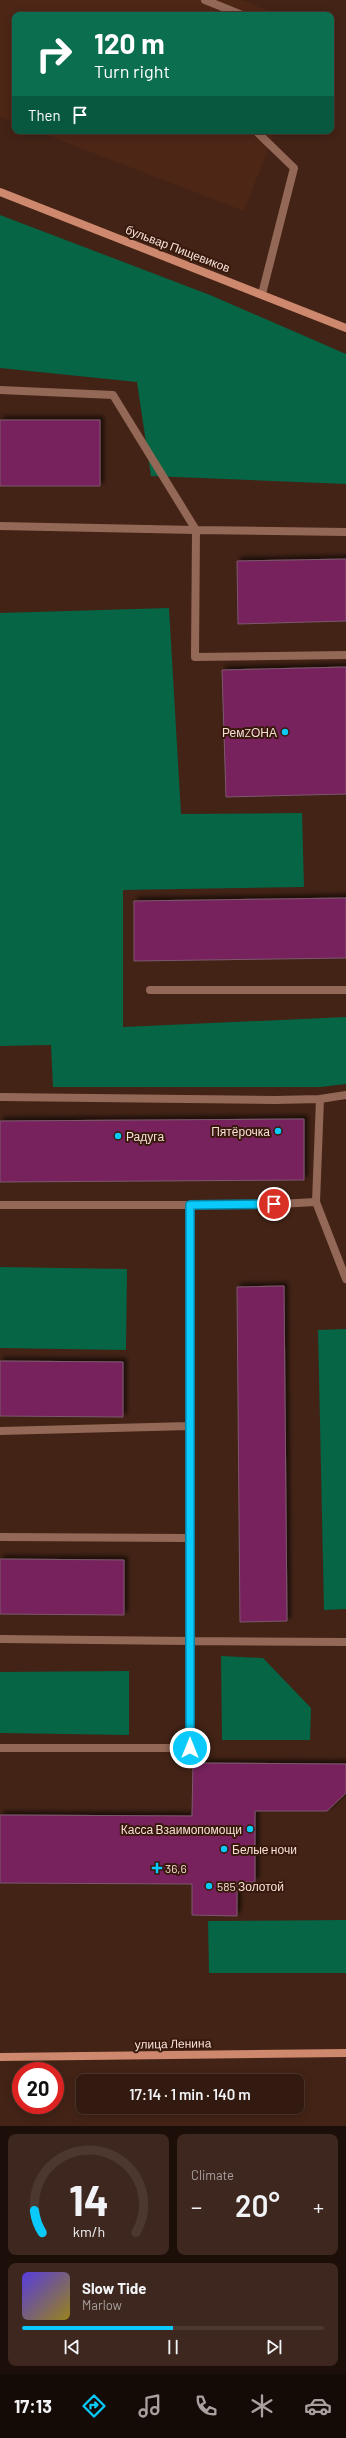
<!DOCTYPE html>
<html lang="en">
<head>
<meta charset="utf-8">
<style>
  body { margin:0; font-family:Barlow,sans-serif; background:#3d271e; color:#f1f3f6; height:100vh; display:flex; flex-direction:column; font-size:15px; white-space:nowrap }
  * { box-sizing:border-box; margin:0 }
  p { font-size:13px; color:#a8a19f }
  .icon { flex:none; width:22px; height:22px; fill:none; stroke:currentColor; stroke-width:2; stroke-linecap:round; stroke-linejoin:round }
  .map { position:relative; height:2126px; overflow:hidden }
  .drawer { display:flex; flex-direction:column; gap:8px; padding:8px; background:#1c0e09; flex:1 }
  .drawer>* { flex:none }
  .hud { position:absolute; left:12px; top:12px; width:322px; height:122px; border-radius:8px; box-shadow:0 2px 10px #0003,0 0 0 1px #4d3830; background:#0b6e4f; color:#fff; overflow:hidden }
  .speed { position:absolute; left:12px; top:2062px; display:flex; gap:8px; font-size:20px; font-weight:700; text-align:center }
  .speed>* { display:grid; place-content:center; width:52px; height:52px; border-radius:50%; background:#321a10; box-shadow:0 2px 10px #0003,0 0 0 1px #4d3830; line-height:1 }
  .speed .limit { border:6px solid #d22; background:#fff; color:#111 }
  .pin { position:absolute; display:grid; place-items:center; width:34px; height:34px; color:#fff; margin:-17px; border:2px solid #fff; border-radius:50%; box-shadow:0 1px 4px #0007 }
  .me { position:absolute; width:44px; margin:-22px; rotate:0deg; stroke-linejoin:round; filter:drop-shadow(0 0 3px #0008) }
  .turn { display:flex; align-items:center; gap:14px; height:84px; padding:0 16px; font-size:18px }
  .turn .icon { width:52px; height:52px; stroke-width:2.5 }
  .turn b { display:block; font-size:28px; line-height:34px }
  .then { display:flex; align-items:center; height:38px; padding:0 16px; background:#0003; gap:8px; font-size:15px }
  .big { font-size:30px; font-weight:600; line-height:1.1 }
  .drawer .card { flex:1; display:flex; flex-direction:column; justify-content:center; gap:6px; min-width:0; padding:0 14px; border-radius:8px; background:#3d271e }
  .drawer .dial { align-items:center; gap:0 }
  .dial svg { height:104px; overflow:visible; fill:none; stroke:#4d3830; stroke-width:7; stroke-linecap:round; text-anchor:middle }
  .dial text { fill:#f1f3f6; stroke:none }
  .song { display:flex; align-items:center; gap:12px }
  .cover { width:48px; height:48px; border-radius:6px; background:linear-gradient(135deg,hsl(250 70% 55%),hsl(50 70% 35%)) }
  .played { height:4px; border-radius:2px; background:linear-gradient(90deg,#09cafa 50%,#4d3830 50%) }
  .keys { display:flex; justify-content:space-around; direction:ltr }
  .heat { display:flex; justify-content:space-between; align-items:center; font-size:22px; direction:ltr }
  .drawer .tiles { flex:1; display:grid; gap:8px; grid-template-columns:1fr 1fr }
  .card:last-child { grid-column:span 2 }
  .trip { position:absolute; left:76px; top:2074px; width:228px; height:40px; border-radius:8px; background:#321a10; box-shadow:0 2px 10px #0003,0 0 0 1px #4d3830; font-weight:600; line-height:40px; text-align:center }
  .dock { display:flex; height:64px; justify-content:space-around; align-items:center; background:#140a06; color:#a8a19f }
  .dock .icon { width:28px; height:28px }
  .dock .active { color:#09cafa }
  .dock b { font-size:18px; color:#f1f3f6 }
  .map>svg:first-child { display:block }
</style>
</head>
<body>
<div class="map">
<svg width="346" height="2126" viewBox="0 0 346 2126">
  <defs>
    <filter id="shadow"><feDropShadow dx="3.5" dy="-3.5" stdDeviation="2" flood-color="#0009"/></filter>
  </defs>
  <rect width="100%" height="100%" fill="#432316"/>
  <path fill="#4d2616" d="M0 0H241L281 15H15V123L0 117Z
    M36 131H275L244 211Z"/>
  <path fill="#056545" d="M0 215 210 295 346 354V484L151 476 137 382 0 368Z
    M169 608 181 814 302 813 304 887 123 890V1027L346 1017V1084L320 1087H53L51 1045 0 1046V613Z
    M0 1267 127 1269 126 1350 0 1348Z
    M346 1329V1609L324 1610 318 1330Z
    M221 1656 263 1658 311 1708 310 1740H222Z
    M129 1671V1735L0 1733V1672Z
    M346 1920V1973H209L208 1921Z"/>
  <path fill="#77205c" stroke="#7c596e" filter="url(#shadow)" d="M0 420H100V486H0Z
    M346 559V621L238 624 237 561Z
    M346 667V794L226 797 222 670Z
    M346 898V958L134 961V901Z
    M304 1119V1180L0 1182V1121Z
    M284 1286 287 1621 240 1622 237 1287Z
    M0 1361 123 1362V1417L0 1416Z
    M0 1559 124 1560V1615L0 1614Z
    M193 1763 346 1764V1793L327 1811H255V1882H237V1916L192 1915V1884L0 1883V1815L192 1816Z"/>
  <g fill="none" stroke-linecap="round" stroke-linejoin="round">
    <path stroke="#936857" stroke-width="8" d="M205 0 242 15
      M256 131 294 168 262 294
      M0 390 113 395 196 530
      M0 526 196 530
      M346 532 196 530 195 657 346 655
      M150 990H346
      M0 1097 275 1100 320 1099 316 1202 259 1205H0
      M320 1099 346 1095
      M316 1202 346 1279
      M0 1431 189 1426
      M0 1537 189 1538
      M0 1639 189 1641 190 1205
      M0 1748H190L189 1641 346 1642"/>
    <path stroke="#cd886d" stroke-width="8" d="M0 192 346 328
      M0 2057 346 2053"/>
  </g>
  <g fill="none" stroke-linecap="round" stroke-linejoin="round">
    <defs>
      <path id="route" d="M190 1748V1205L274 1204"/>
    </defs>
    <use href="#route" stroke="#0683a2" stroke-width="10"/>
    <use href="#route" stroke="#09cafa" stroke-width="7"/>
  </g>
  <g fill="#09cafa" stroke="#38190c" stroke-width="1.5">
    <circle cx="285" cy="732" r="4"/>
    <circle cx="278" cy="1131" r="4"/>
    <circle cx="118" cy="1136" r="4"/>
    <circle cx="250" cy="1829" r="4"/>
    <circle cx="224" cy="1849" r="4"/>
    <path d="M155 1862h4v4h4v4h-4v4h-4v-4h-4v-4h4z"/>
    <circle cx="209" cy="1886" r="4"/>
  </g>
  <g text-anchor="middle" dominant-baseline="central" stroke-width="4" stroke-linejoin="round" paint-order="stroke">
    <g font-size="12" fill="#f6e0d7" stroke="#38190c">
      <text transform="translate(178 248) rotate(21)">бульвар Пищевиков</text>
      <text transform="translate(173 2043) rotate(-1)">улица Ленина</text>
    </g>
    <g font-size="12" fill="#f6e0d7" stroke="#38190c" text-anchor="start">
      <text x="277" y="732" text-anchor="end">РемZОНА</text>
      <text x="270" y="1131" text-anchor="end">Пятёрочка</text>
      <text x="126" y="1136">Радуга</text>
      <text x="242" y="1829" text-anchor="end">Касса Взаимопомощи</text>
      <text x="232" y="1849">Белые ночи</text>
      <text x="165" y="1868">36,6</text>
      <text x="217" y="1886">585 Золотой</text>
    </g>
  </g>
</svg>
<div class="speed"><div class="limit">20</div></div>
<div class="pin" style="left:274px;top:1204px;background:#d93025"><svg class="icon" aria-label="arrive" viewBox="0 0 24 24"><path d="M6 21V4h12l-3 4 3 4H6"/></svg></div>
<svg class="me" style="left:190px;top:1748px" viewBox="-20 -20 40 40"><circle r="17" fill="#09cafa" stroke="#fff" stroke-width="3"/><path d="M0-11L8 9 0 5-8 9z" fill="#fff"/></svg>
<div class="trip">17:14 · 1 min · 140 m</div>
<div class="hud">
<div class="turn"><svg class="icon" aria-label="right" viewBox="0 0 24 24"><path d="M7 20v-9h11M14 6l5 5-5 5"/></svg><div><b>120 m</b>Turn right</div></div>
<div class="then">Then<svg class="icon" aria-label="arrive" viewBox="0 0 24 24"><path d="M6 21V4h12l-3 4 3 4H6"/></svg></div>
</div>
</div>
<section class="drawer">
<div class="tiles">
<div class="card dial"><svg viewBox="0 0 100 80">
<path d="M14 69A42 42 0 1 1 86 69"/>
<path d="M14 69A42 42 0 0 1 8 52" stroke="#09cafa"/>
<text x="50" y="56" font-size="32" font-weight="700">14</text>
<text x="50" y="72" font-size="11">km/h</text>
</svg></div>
<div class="card"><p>Climate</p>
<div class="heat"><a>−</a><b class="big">20°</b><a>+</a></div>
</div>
<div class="card">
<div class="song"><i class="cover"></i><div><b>Slow Tide</b><p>Marlow</p></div></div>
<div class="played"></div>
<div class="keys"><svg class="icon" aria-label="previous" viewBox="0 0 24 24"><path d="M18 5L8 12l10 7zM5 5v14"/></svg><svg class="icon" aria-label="pause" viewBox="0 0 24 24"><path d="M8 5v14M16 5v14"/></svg><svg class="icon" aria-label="next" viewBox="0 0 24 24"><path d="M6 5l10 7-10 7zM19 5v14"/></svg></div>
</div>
</div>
</section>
<nav class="dock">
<b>17:13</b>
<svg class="icon active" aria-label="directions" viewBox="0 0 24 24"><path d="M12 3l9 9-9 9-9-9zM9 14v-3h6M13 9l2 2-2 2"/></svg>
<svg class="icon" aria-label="music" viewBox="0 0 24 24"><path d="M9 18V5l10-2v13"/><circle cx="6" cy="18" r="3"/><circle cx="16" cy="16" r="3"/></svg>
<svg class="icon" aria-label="phone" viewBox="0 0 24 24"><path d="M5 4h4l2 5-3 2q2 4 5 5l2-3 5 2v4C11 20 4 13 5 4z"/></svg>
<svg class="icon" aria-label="climate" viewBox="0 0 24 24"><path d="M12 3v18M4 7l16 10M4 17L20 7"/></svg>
<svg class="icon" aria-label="car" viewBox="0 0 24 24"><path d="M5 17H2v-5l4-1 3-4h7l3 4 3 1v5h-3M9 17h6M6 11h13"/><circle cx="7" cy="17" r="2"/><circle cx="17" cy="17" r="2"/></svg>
</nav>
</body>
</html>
